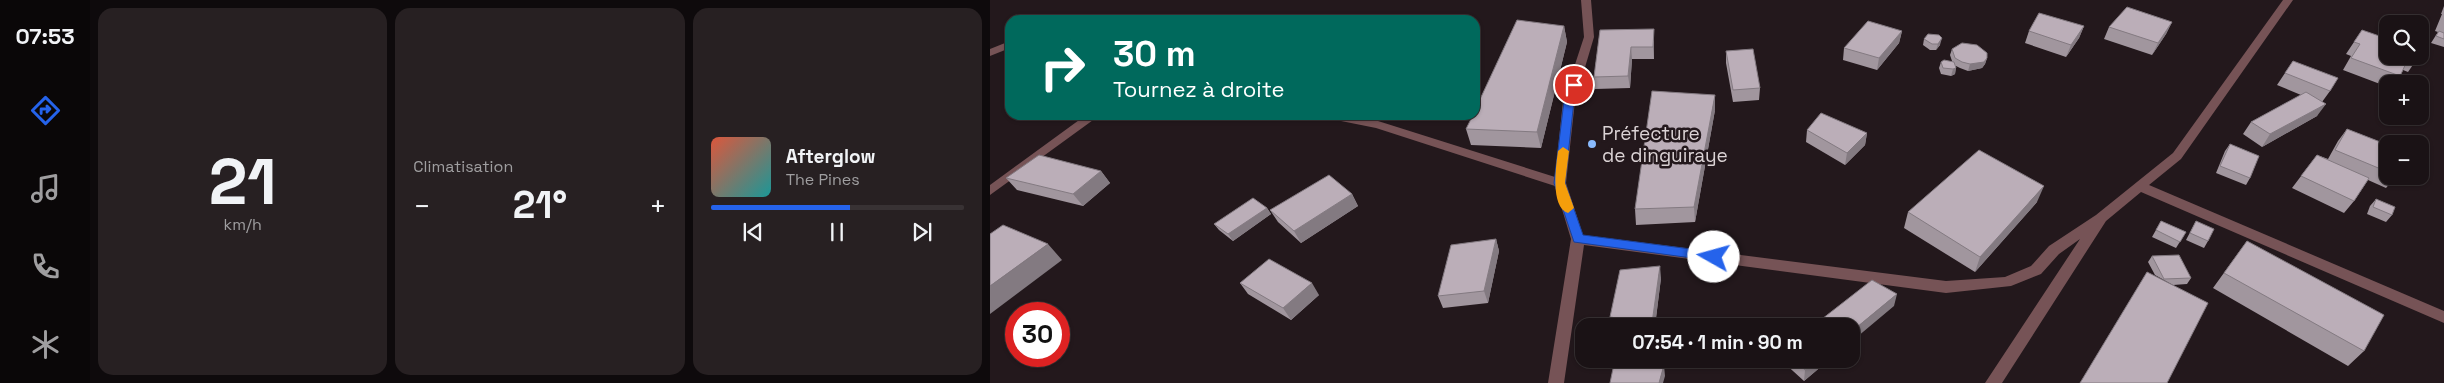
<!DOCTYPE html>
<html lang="fr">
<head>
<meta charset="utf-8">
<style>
  body { margin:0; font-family:"Space Grotesk",sans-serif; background:#272022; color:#f1f3f6; height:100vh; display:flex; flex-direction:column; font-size:19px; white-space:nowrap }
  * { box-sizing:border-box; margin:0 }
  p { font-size:16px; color:#9f9ea0 }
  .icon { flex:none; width:28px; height:28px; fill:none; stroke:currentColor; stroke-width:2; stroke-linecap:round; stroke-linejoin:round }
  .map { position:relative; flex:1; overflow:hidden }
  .panel { display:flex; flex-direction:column; gap:8px; padding:8px; background:#0e0a0c; width:900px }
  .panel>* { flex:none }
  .banner { position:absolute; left:15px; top:15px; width:475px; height:105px; border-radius:15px; box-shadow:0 1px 4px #0004,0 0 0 1px #383234; background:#00695c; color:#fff; overflow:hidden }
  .buttons { position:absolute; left:1389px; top:15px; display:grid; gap:10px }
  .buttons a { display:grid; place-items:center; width:50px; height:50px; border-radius:10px; background:#1a1215; box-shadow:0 1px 4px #0004,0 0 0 1px #383234; font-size:25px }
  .speed { position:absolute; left:15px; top:302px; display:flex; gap:10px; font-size:25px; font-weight:700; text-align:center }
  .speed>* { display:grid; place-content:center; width:65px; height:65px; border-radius:50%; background:#1a1215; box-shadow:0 1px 4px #0004,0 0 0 1px #383234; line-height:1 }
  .speed .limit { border:8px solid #d22; background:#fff; color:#111 }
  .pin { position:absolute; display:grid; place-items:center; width:42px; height:42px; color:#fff; margin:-21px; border:2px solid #fff; border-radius:50%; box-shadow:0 1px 5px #0007 }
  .me { position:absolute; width:55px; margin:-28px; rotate:277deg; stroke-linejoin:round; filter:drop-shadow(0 0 4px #0008) }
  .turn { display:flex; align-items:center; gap:18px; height:105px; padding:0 25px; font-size:22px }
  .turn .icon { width:65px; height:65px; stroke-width:2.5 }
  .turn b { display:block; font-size:35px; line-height:42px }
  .big { font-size:38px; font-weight:600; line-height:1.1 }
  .panel .widget { flex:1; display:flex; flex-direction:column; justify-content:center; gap:8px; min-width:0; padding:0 18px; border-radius:15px; background:#272022 }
  .panel .dial { align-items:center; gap:0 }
  .dial b { font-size:65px; line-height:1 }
  .song { display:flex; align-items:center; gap:15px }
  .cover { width:60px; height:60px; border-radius:8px; background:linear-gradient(135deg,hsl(10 70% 55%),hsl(180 70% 35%)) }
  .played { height:5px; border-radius:2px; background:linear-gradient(90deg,#2563eb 55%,#383234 55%) }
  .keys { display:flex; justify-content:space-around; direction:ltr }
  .heat { display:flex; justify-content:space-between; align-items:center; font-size:28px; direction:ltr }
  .panel .tiles { flex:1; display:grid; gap:8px; grid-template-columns:repeat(3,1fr) }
  .trip { position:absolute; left:585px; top:318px; width:285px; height:50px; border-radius:15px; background:#1a1215; box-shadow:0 1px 4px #0004,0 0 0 1px #383234; font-weight:600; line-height:50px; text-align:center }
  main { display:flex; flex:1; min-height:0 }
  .tab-bar { display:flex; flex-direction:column; width:90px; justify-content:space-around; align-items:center; background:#0a0708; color:#9f9ea0 }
  .tab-bar .icon { width:35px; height:35px }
  .tab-bar .on { color:#2563eb }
  .tab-bar b { font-size:22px; color:#f1f3f6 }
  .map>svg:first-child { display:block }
</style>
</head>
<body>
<main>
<nav class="tab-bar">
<b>07:53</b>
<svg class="icon on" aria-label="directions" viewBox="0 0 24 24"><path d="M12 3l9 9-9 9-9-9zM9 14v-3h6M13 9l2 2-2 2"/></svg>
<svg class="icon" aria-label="music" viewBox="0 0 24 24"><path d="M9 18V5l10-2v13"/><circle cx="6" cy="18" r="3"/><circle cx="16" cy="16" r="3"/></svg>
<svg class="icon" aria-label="phone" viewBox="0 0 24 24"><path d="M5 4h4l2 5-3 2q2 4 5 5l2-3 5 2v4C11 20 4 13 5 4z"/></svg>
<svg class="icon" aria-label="climate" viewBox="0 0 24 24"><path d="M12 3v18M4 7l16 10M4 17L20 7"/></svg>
</nav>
<section class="panel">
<div class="tiles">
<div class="widget dial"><b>21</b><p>km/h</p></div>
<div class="widget"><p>Climatisation</p>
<div class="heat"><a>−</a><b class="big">21°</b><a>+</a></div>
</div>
<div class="widget">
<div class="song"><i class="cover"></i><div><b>Afterglow</b><p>The Pines</p></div></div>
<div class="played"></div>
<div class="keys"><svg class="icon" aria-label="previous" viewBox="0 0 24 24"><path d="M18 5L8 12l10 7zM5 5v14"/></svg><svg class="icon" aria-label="pause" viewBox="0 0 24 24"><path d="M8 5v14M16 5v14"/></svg><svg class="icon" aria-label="next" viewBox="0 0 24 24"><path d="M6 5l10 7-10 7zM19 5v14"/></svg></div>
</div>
</div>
</section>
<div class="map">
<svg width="1454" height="383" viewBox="0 0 1454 383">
  <rect width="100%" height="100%" fill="#23181c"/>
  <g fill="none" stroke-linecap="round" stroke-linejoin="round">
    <path fill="#765356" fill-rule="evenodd" d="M591 0H601L604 37 585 101 576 183 593 235 956 281 1015 277 1041 266 1059 246 1106 215 1183 153 1293 0H1303L1191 159 1159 185 1454 311V323L1151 192 1116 221 1012 383H995L1090 239 1069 254 1051 274 1021 286 956 293 594 245 574 383H558L581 239 565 186 386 128 341 119 335 115H359L388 121 565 177 573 101 594 37Z
      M20 41V48L0 56V49Z
      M96 115H110L0 195V185Z"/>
  </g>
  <path fill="#a1969e" d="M1454 6V47L1441 43 1448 32 1445 31 1452 14H1451Z
    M1182 22 1176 34 1162 55 1114 39 1119 27Z
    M574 26 577 42 551 148 481 145 476 129Z
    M1094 26 1089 38 1076 57 1035 43 1039 31Z
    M610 30 664 41V59H642L640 88 605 89 604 77Z
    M1372 30 1429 56 1418 72 1413 70 1410 76 1403 84H1398V87L1353 70 1361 56 1356 54Z
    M912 31 909 43 887 70 853 60 854 48Z
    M934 39 950 45 946 50H940L933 45Z
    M962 49 997 58 995 64 992 68 978 71 970 68 966 66 965 74 961 76 951 74 949 68 951 62 962 61 960 55Z
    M736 51 770 88 769 100 743 102 736 63Z
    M1303 61 1340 91 1332 102 1327 116 1272 147 1253 134 1261 122 1311 95 1287 85Z
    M725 110 705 222 646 225 645 209Z
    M1357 129 1398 145V176H1406L1396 188 1378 180 1364 201 1354 213 1302 188 1327 155 1338 159 1348 141Z
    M817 130 877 133 875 145 855 165 816 142Z
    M1240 144 1260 178 1256 185 1226 173 1235 151Z
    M111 171 120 183 93 206 27 190 16 178Z
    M362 194 368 206 311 243 288 222 280 210Z
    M1386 199 1402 215 1396 222 1377 214 1380 206Z
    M1047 202 985 272 914 228 918 212Z
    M277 208 281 214 243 241 229 230 224 224Z
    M1171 221 1196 232 1186 248 1162 237Z
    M1206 221 1218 241 1214 248 1196 240Z
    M506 239 509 251 498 303 453 308 448 296Z
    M1257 241 1374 351 1358 366 1223 288Z
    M1162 256 1201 278 1197 284 1183 285 1165 275 1158 262Z
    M671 278 665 326H621L620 317Z
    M250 283 329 295 301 320 258 294Z
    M792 359H840L814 381 792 361Z"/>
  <path fill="#837a81" d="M1182 22 1176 34 1162 55 1168 43Z
    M574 26 577 42 551 148 547 132Z
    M1094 26 1089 38 1076 57 1081 45Z
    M664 29V59L663 47Z
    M912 31 909 43 887 70 889 58Z
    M952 38 950 45 946 50 948 44Z
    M641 47 642 59 640 88 638 76Z
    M997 58 995 64 992 68 978 71 980 64Z
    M966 68 965 74 961 76 963 69Z
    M725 95V110L705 222 704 207Z
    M1336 104 1327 116 1272 147 1280 134Z
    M877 133 875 145 855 165 857 153Z
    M111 171 120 183 93 206 83 194Z
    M1054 186 1047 202 985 272 990 257Z
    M362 194 368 206 311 243 304 231Z
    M277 208 281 214 243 241 238 234Z
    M506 239 509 251 498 303 494 291Z
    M58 244 72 260 0 314V286Z
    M670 266 671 278 665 326H662V323Z
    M322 283 329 295 301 320 293 308Z
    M907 294 904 306 861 342V332Z
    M829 359H840L814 381 815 370Z
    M674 365 675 376 673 383H669Z"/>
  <path fill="#bbaeb8" stroke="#837a81" d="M1137 7 1182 22 1168 43 1119 27Z
    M1049 13 1094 26 1081 45 1039 31Z
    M527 20 574 26 547 132 476 129 483 115H485V110Z
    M878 21 912 31 889 58 854 48Z
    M664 29 663 47H641L638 76 604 77 610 30Z
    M1372 30 1398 39V56H1429L1427 60 1419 57 1410 76 1361 58 1370 44 1364 42Z
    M1449 31 1454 33V39L1446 36Z
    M938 34 949 35 952 38 948 44H942L934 39Z
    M972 43 987 45 997 53V58L994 62 980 64 972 62 965 58 962 49Z
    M763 49 770 88 743 90 736 51Z
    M954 60 964 62 966 68 963 69 953 68 951 62Z
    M1303 61 1348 78 1340 91 1295 73Z
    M662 91 725 95 704 207 645 209Z
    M1316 92 1336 104 1280 134 1261 122Z
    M831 113 877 133 857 153 817 130Z
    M1357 129 1398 145V172L1345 150Z
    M1240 144 1269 156 1260 178 1230 166Z
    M989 150 1054 186 990 257 918 212Z
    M49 155 111 171 83 194 16 178Z
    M1327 155 1379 178 1364 201 1311 176Z
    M339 175 362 194 304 231 280 210Z
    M263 198 277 208 238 234 224 224Z
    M1386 199 1405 207 1402 215 1383 207Z
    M1171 221 1196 232 1190 242 1166 230Z
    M1206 221 1224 229 1218 241 1200 233Z
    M13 225 58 244 0 286V234Z
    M506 239 494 291 448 296 461 245Z
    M1257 241 1394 315 1374 351 1234 273Z
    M1189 255 1201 278 1174 279 1162 256Z
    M279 259 322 283 293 308 250 283Z
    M670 266 662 323 620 317 630 270Z
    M1157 272 1218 303 1177 383H1090Z
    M882 280 907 294 861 332V326H823Z
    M625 359H636L674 365 669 383H620Z
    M803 359H829L815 370Z"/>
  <path fill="#2563eb" stroke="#184099" d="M584 82 589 85 584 101 575 183 593 235 724 252 728 253 730 257 728 260 724 261 584 242 564 183 574 101 579 85Z"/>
  <path fill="#f59e0b" d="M573 147 579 151 575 183 584 208 578 213C560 207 566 165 568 151Z"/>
  <circle fill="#89bafc" stroke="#23181c" stroke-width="2" cx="602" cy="144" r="5"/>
  <g text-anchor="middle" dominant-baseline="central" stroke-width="5" stroke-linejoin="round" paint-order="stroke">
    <g font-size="19" fill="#dbd3d5" stroke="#23181c" text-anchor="start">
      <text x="612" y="133">Préfecture<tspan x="612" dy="22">de dinguiraye</tspan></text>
    </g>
  </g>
</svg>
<div class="buttons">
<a><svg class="icon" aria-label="search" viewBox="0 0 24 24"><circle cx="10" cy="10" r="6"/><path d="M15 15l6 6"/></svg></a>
<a>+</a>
<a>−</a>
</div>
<div class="speed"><div class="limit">30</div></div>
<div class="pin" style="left:584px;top:85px;background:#d93025"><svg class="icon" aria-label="arrive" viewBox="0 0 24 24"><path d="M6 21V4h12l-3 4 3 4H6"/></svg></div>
<svg class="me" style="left:724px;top:257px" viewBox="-20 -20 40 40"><circle r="19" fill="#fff"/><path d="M0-13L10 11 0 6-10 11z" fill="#2563eb"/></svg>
<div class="trip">07:54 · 1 min · 90 m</div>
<div class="banner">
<div class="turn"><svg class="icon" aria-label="right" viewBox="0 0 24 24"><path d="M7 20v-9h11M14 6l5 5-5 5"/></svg><div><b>30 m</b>Tournez à droite</div></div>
</div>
</div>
</main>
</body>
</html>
